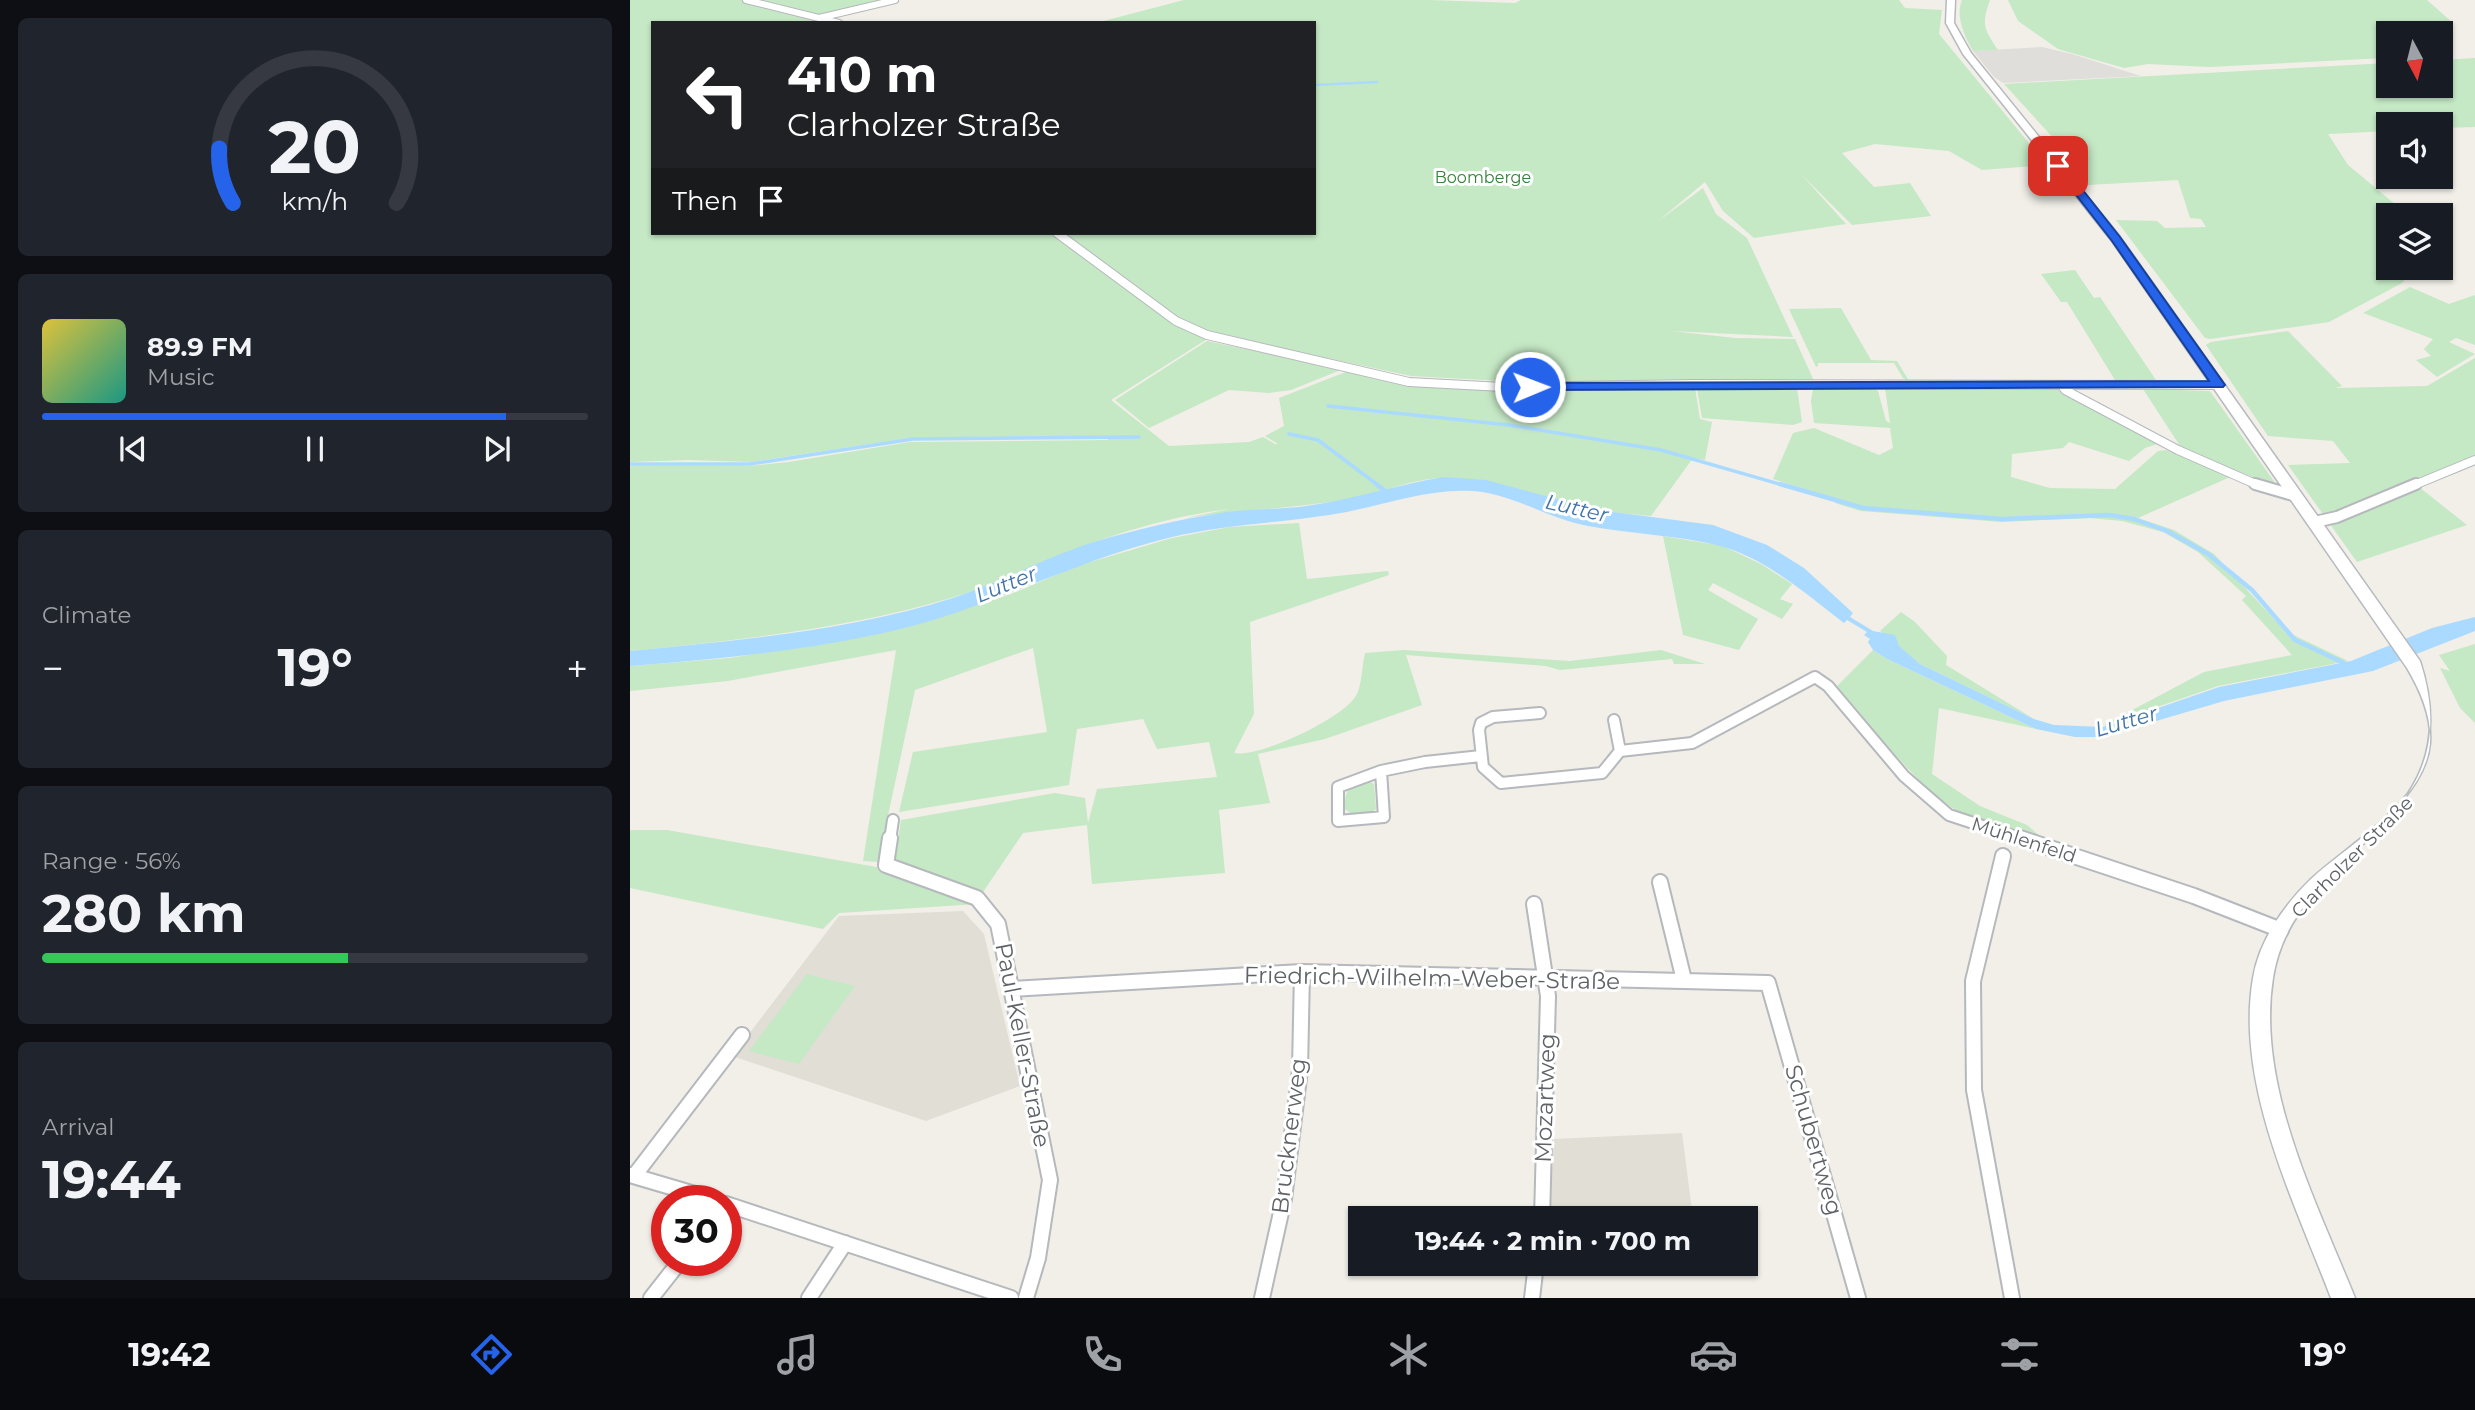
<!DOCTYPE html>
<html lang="en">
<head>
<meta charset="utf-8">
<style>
  body { margin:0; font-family:Montserrat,sans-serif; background:#20242c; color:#f1f3f6; height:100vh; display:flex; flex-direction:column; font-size:26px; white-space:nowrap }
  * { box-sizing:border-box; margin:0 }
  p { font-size:23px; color:#9ea1a6 }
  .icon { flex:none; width:38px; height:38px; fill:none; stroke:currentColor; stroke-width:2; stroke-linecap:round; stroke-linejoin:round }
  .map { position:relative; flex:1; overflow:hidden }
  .side { display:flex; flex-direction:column; gap:18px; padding:18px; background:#0d0f14; width:630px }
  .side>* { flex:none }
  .top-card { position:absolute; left:21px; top:21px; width:665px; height:214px; border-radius:0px; box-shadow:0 2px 5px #0004; background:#202124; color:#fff; overflow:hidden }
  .needle { width:46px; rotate:173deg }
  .buttons { position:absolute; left:1746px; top:21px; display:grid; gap:14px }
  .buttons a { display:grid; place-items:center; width:77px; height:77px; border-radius:0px; background:#171b24; box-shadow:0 2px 5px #0004; font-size:35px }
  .speed { position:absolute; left:21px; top:1185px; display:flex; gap:14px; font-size:35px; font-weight:700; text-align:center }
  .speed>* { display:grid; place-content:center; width:91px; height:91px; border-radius:50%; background:#171b24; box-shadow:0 2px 5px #0004; line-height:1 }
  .speed .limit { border:10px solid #d22; background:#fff; color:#111 }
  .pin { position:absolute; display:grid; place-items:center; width:60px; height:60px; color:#fff; margin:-30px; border-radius:14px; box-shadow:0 4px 10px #0006 }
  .me { position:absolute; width:77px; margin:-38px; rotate:89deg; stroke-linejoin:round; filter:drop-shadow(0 0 5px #0008) }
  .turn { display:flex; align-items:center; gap:24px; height:147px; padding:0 21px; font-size:32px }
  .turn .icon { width:91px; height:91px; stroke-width:2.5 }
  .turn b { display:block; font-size:49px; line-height:60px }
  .then { display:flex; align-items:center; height:66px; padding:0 21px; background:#0003; gap:14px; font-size:26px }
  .big { font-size:52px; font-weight:700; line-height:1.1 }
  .side .tile { flex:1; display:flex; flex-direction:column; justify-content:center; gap:10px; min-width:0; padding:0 24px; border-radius:10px; background:#20242c }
  .side .dial { align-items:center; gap:0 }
  .dial svg { height:182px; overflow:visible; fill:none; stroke:#363941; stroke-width:7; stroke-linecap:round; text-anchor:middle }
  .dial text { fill:#f1f3f6; stroke:none }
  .song { display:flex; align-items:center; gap:21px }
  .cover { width:84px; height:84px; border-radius:10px; background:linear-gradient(135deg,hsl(50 70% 55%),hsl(170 70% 35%)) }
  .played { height:7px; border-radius:4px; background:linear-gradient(90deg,#2563eb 85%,#363941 85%) }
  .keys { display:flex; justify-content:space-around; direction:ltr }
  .heat { display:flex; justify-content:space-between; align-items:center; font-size:38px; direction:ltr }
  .charge { height:10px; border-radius:5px; background:linear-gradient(90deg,#34c759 56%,#363941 0) }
  .trip { position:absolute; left:718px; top:1206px; width:410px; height:70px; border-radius:0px; background:#171b24; box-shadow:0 2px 5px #0004; font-weight:700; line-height:70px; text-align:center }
  .dock { display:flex; height:112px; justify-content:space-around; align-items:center; background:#090b0e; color:#9ea1a6 }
  .dock .icon { width:49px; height:49px }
  .dock .active { color:#2563eb }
  .dock b { font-size:32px; color:#f1f3f6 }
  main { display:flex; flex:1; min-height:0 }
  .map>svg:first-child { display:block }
</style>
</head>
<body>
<main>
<section class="side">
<div class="tile dial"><svg viewBox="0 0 100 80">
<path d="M14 69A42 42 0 1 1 86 69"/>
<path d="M14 69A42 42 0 0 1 8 45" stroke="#2563eb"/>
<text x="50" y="56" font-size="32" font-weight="700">20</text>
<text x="50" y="72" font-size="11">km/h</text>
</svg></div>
<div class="tile">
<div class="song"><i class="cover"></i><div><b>89.9 FM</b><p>Music</p></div></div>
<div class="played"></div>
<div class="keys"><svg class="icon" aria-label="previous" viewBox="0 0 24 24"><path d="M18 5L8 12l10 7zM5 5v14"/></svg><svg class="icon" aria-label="pause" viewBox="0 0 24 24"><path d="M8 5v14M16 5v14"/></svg><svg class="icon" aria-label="next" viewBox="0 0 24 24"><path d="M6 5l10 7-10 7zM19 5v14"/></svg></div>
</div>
<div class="tile"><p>Climate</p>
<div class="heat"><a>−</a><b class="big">19°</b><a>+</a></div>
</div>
<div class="tile"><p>Range · 56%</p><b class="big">280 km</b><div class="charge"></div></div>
<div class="tile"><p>Arrival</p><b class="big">19:44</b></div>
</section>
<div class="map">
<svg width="1845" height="1298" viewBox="0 0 1845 1298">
  <rect width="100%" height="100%" fill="#f1efe8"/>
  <path fill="#e0deda" d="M1412 47 1442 54 1511 76 1373 83 1364 77 1343 51Z"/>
  <path fill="#e1ded6" d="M333 911 354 934 390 1086 296 1121 102 1056 209 916Z
    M1052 1133 1063 1218H919L924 1139Z"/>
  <path fill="#c5e8c5" d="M0 0H258L175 17 199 23H23V233H684V23H466L554 0H799L885 3 891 0H1269L1275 8 1312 10 1309 34 1417 165 1352 170 1319 151 1245 144 1212 153 1244 187 1280 183 1301 216 1222 225 1170 173 1216 224 1124 238 1093 211 1075 182 1027 222 1073 188 1086 214 1117 238 1163 337 1041 331 1105 338 1165 339 1184 381H873L781 376 585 334 481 400 539 446 619 442 633 437 645 444H648L635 436 654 426 649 398 721 370 777 385 875 389 1065 388 1070 419 1082 422 1075 460 1063 458 1021 516C1004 514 986 513 968 510 917 501 871 480 818 478 784 477 753 493 720 499 666 508 611 510 556 518L599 509C540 516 480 535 425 557 390 572 356 588 321 598 216 629 108 640 0 651V466L54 464 119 466 159 462 280 442 478 440 479 436 280 438 121 462 58 460 0 462Z
    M1332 0H1360C1351 25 1354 29 1368 50L1343 51C1335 37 1325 17 1332 0Z
    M1378 0H1797L1823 23V34L1811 44V33H1759V57L1754 58 1579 67 1518 64 1494 68 1428 49 1388 21Z
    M1845 58V127L1811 128V124H1759V131L1698 134 1718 165 1778 215H1759V268H1785L1772 283 1699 322 1580 339 1575 338 1486 220 1527 221 1535 228 1576 227 1571 219 1560 218 1548 180 1458 185 1441 164 1437 153 1374 84 1759 63V86H1811V60Z
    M1445 270 1464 298 1470 297 1526 380H1485L1437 302H1431L1411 274Z
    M1780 287 1819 304 1845 295V345L1826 338 1819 342 1845 354 1807 377 1786 360 1801 356 1794 349 1803 339 1733 313Z
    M1211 308 1241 360 1267 361 1279 381 1273 378 1264 363H1188V366L1186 367 1159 309Z
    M1658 331 1712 386 1705 388 1797 386 1845 358V456L1784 483 1837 525 1727 562 1658 465 1720 463 1703 441 1638 436 1576 345 1581 342Z
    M577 341 713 369 661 390 639 393 599 390 519 428 485 400Z
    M1167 388 1172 422 1163 425 1072 418 1067 389Z
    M1255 388 1432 390 1527 444 1515 448 1499 461 1439 442 1433 448 1382 454 1381 477 1420 488 1485 489 1528 451 1536 450 1600 477 1508 518 1544 530 1584 554 1655 631 1718 661 1588 686 1472 726 1574 672 1662 655 1612 600 1616 596 1568 552 1533 532 1492 521 1459 518 1372 522 1231 511 1205 503 1207 499 1143 479 1163 433 1184 428 1249 455 1263 448 1260 428 1184 423 1181 401 1183 389H1245L1248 391 1256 421 1260 423Z
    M1513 389 1580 391 1648 487 1552 449Z
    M669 523 677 579 758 571 759 575 620 622 624 714 604 753C629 758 712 719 726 696 732 686 732 665 735 653L774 650 940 661 1031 650 1075 664H1044L1042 659 930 670 916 666 776 655 792 705 695 739 628 754 640 803 589 810 595 873 462 884 457 825 393 833 353 892 265 863 271 820 425 793 455 798 458 823 467 789 587 777 579 742 527 749 513 719 447 729 439 785 269 812 283 752 417 732 403 648 285 690 248 862 233 861 266 650 98 681 0 691V666L100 658 271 629 381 594 447 566 542 538 600 527Z
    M1033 536 1093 546 1131 564 1162 584 1150 599 1163 604 1152 619 1083 583 1078 590 1128 619 1109 650 1053 635Z
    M1271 612 1285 622 1317 656 1316 665 1404 719 1290 664 1250 631Z
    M1845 644V723L1830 708 1810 668 1820 671 1809 655Z
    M1243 650 1257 659 1406 729 1309 708 1302 774 1350 806 1397 825 1412 838C1387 832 1341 821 1321 807 1277 775 1243 727 1207 686Z
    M736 780 744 784 746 809 740 814 723 815 715 809C714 791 719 786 736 780Z
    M0 830H37L252 868 347 904 209 913 193 929 0 888Z
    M177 974 225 986 169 1064 119 1051Z"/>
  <path fill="#aadaff" d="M814 477 856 480 968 510 1083 525 1137 545 1174 568 1223 613 1220 617 1243 631 1265 635 1269 646 1290 664 1404 719 1424 725 1473 727 1589 687 1721 661 1802 628 1845 617V631L1743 671 1594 701 1472 737H1445L1406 729 1257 659 1243 650 1238 642 1240 639 1234 635 1237 632 1217 620 1214 623C1177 595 1136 558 1090 546 1047 535 1002 534 958 526 919 519 883 494 843 491 794 488 747 508 699 515 646 523 594 525 542 537 449 559 364 606 271 629 182 650 91 659 0 666V651C109 640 219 631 323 598 377 580 427 551 481 537 522 526 564 516 606 511 627 509 648 509 669 507 718 501 765 485 814 477Z"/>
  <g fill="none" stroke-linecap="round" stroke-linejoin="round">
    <path stroke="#aadaff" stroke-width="2.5" d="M684 85 747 82"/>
    <path stroke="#aadaff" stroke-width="3.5" d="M698 406 879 425 1031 450 1156 486
      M659 434 688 440 749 486
      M0 464H120L283 439 509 437"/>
    <path stroke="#aadaff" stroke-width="4.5" d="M746 484 758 493
      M1150 484 1233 508 1372 519 1479 515 1504 519 1537 531 1578 554 1622 590 1665 640 1720 666"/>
    <defs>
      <path id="street-far3" d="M116 0 209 23
        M189 18 265 0"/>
      <path id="street-far2" d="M427 233 546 321 577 335 779 382 873 387 1065 384 1588 385
        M1432 385 1435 390 1548 450 1630 486
        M1782 486 1845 460"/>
      <path id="street-far1" d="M1625 484 1666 496
        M1685 522 1707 517 1786 484
        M910 713 863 717 851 723 849 730 853 767 871 783 972 773 990 751 1062 743 1185 677 1198 686 1274 776 1319 815 1395 840
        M984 720 990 751
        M751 771 754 817 708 821V787Z
        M751 771 795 762 851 756
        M260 840 263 820"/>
      <path id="street" d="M260 838 256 865 347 898 368 924 420 1180 408 1258 396 1298
        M1390 838 1564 896 1651 930
        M1373 856 1343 981 1344 1090 1382 1298
        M1030 882 1054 980
        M904 904 918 996 912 1218
        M382 989 672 972 1138 983 1228 1298
        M0 1175 85 1200
        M4 1176 112 1035
        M96 1204 381 1298
        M21 1298 51 1260
        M179 1298 215 1243
        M632 1298 654 1199 670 1070 672 972
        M902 1298 906 1264"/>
      <path id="secondary" d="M1317 0H1325L1324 23 1341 53 1490 237 1790 661C1845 831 1664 843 1643 978 1626 1085 1686 1201 1725 1298H1701C1664 1201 1605 1084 1623 978 1629 941 1654 905 1681 879 1721 842 1795 802 1800 743 1802 716 1790 690 1777 668L1482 241 1333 54 1316 23Z"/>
    </defs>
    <use href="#street-far3" stroke="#b5b8bc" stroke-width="8"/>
    <use href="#street-far2" stroke="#b5b8bc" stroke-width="10"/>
    <use href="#street-far1" stroke="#b5b8bc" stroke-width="14"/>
    <use href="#street" stroke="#b5b8bc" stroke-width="18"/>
    <use href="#secondary" stroke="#b6babf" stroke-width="3"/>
    <use href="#street-far3" stroke="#fff" stroke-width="6"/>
    <use href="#street-far2" stroke="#fff" stroke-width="8"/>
    <use href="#street-far1" stroke="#fff" stroke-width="10"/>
    <use href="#street" stroke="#fff" stroke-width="14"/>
    <use href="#secondary" fill="#fff" fill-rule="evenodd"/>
  </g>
  <path fill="#2563eb" stroke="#184099" stroke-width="2" d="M1425 164H1432L1490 237 1595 385 1593 387 900 390 894 387 900 383 1579 381 1482 241 1425 168Z"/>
  <g text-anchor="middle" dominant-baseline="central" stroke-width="6" stroke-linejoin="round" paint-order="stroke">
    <g font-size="16" fill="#348238" stroke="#fff">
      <text x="853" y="177">Boomberge</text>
    </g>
    <g font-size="19" fill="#5f6368" stroke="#fff">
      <text transform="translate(1394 840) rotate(18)">Mühlenfeld</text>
      <text transform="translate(1722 857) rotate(-45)">Clarholzer Straße</text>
    </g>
    <g font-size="21" font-style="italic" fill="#4174aa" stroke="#fff">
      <text transform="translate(947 508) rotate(13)">Lutter</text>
      <text transform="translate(376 584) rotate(-22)">Lutter</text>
      <text transform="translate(1496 721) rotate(-16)">Lutter</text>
    </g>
    <g font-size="23" fill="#5f6368" stroke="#fff">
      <text transform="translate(802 978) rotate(1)">Friedrich-Wilhelm-Weber-Straße</text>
      <text transform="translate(393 1045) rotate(79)">Paul-Keller-Straße</text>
      <text transform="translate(915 1098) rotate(-88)">Mozartweg</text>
      <text transform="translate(659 1136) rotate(-83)">Brucknerweg</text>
      <text transform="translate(1184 1140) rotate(74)">Schubertweg</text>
    </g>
  </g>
</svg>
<div class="buttons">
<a><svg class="needle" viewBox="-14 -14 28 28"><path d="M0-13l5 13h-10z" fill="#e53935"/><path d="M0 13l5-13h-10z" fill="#9ea1a6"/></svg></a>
<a><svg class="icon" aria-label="sound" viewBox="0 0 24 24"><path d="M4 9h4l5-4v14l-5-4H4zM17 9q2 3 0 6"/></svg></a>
<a><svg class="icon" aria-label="layers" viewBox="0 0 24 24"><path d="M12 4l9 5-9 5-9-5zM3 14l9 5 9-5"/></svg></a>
</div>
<div class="speed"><div class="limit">30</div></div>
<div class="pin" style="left:1428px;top:166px;background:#d93025"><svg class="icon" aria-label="arrive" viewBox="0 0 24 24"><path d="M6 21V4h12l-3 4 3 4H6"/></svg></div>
<svg class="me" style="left:900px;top:387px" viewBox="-20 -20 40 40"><circle r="17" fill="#2563eb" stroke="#fff" stroke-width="3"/><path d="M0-11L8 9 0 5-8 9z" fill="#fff"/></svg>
<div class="trip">19:44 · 2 min · 700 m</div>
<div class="top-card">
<div class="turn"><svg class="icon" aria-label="left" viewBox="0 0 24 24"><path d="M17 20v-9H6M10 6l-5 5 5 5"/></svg><div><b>410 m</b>Clarholzer Straße</div></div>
<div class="then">Then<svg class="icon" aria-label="arrive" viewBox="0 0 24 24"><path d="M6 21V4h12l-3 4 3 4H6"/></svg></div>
</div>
</div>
</main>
<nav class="dock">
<b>19:42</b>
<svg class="icon active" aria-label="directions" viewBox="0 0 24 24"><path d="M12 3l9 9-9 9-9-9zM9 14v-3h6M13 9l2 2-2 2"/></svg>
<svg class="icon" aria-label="music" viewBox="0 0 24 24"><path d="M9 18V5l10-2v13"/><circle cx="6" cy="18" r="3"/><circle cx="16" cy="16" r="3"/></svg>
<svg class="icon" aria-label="phone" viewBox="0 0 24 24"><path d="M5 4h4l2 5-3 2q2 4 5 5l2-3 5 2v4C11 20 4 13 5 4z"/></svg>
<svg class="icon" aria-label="climate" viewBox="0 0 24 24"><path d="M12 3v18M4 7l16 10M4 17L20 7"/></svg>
<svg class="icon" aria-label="car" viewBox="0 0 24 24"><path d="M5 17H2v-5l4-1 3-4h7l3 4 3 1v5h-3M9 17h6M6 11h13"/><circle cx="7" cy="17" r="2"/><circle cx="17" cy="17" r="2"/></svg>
<svg class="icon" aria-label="filters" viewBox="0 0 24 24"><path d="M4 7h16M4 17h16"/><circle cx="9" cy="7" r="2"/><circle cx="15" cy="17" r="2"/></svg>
<b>19°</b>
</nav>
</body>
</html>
